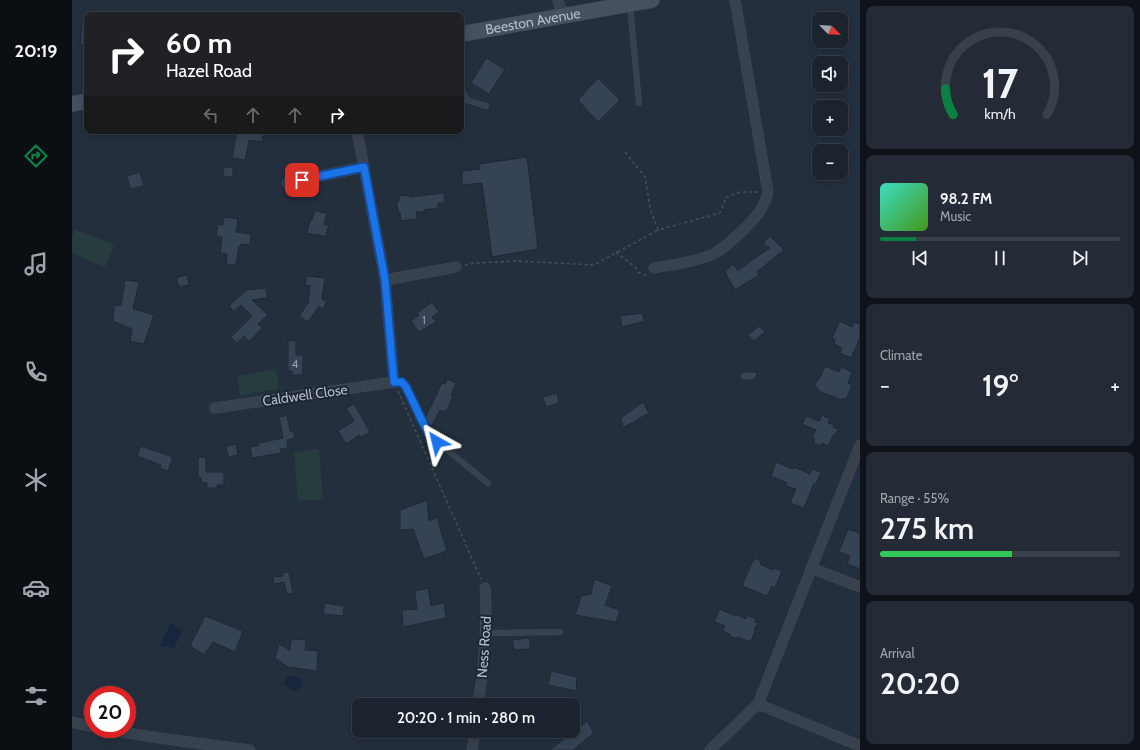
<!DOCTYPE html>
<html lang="en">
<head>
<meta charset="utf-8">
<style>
  body { margin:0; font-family:Cabin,sans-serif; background:#242b36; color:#f1f3f6; height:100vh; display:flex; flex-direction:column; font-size:15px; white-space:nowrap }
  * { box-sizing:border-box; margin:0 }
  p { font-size:13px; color:#a0a4aa }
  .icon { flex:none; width:22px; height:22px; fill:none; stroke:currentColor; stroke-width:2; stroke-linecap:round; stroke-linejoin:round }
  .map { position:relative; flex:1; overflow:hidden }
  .panel { display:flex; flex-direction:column; gap:6px; padding:6px; background:#0f1319; width:280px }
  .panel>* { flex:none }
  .hud { position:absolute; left:12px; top:12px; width:380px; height:122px; border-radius:8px; box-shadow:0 2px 10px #0003,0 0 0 1px #39404a; background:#202124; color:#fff; overflow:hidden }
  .needle { width:26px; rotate:114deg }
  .controls { position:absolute; left:740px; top:12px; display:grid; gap:8px }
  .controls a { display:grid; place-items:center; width:36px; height:36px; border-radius:8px; background:#1b232e; box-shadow:0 2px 10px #0003,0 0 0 1px #39404a; font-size:20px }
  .speed { position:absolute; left:12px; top:686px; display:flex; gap:8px; font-size:20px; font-weight:700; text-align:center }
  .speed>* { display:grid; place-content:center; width:52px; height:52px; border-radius:50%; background:#1b232e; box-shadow:0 2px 10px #0003,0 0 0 1px #39404a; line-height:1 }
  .speed .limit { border:6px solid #d22; background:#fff; color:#111 }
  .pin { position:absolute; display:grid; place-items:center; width:34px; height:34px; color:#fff; margin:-17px; border-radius:8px; box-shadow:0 2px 6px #0006 }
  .me { position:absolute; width:44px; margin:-22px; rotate:323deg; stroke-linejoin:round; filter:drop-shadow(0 0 3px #0008) }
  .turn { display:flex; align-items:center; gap:14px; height:84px; padding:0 16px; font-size:18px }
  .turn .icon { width:52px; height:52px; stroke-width:2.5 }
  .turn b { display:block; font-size:28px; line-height:34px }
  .lanes { display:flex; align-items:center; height:38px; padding:0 16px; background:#0003; justify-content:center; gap:20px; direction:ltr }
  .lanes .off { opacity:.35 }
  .big { font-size:30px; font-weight:600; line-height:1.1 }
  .panel .widget { flex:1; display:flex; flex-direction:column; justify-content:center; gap:6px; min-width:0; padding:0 14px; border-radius:8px; background:#242b36 }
  .panel .dial { align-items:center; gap:0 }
  .dial svg { height:104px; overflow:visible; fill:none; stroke:#39404a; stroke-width:7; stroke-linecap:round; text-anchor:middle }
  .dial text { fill:#f1f3f6; stroke:none }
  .song { display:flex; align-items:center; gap:12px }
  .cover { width:48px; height:48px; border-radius:6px; background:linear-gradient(135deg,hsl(170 70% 55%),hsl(100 70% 35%)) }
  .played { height:4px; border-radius:2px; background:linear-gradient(90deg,#0b8043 15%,#39404a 15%) }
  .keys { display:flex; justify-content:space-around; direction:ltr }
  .heat { display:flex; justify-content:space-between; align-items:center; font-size:22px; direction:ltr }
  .charge { height:6px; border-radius:3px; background:linear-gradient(90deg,#34c759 55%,#39404a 0) }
  .trip { position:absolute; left:280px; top:698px; width:228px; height:40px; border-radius:8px; background:#1b232e; box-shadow:0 2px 10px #0003,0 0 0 1px #39404a; font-weight:600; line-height:40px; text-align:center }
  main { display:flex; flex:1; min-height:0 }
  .dock { display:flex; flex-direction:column; width:72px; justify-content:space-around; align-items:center; background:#0b0e12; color:#a0a4aa }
  .dock .icon { width:28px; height:28px }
  .dock .selected { color:#0b8043 }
  .dock b { font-size:18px; color:#f1f3f6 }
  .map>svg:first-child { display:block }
</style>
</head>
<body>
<main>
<nav class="dock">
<b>20:19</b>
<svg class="icon selected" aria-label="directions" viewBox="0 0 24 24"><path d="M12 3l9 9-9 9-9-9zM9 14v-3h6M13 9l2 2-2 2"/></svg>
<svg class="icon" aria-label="music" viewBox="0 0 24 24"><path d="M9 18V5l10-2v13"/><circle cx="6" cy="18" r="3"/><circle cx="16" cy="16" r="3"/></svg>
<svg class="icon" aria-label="phone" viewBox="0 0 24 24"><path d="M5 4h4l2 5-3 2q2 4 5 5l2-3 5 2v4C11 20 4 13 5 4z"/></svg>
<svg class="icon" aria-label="climate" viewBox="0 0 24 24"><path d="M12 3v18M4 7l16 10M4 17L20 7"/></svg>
<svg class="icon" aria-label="car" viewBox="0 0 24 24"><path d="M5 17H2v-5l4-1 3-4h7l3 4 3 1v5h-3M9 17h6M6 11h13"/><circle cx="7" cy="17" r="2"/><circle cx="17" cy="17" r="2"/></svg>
<svg class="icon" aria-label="filters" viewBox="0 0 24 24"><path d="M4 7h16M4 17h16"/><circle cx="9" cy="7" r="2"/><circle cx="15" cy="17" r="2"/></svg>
</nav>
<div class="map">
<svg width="788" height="750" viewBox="0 0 788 750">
  <rect width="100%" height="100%" fill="#242f3e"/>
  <path fill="#263c3f" d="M3 229 42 245 33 267 0 253V237Z
    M204 369 207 388 168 396 165 376Z
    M247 449 251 499 226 501 222 452Z"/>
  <path fill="#17263c" d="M99 622 110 631 102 648 88 646Z
    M215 675 230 679 229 687 222 692 212 684Z"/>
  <path fill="#364354" stroke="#1f2835" d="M10 22H15V45H8Z
    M414 58 433 69 417 94 399 83Z
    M526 78 548 100 526 122 506 100Z
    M165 131H192L190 142 177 140 173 160 160 158Z
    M455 157 466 249 420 257 410 183 390 185V171L408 169 407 164Z
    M161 167V177H152L151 168Z
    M68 172 72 186 58 189 55 176Z
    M372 193 373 203H366V208L352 210V212H344L345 219 329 221 328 212H326L325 202 327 201V196L338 195V197Z
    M243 210 255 214 252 224 257 226 253 237 245 234V236L235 233 238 220H240Z
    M152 217 166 219 164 232 179 234 178 245 169 244V246H167L164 265 154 264 155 254 148 253 150 237 144 236 146 224 151 225Z
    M698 236 712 250 685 272 687 275 663 290 653 272 661 264 666 271 680 260 698 248 691 244Z
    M115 275 117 285 107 287 104 278Z
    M235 276 253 278 250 299 255 302 250 309 247 306 236 322 227 316 236 303 238 286 233 285Z
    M53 280 67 282 61 309 82 315 72 344 58 341 60 329 41 321 42 306 49 305Z
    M194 288 195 298 180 300 196 315 186 324 190 328 177 342 172 336 165 343 159 337 180 316 169 305 162 311 157 306 174 290Z
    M360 302 367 312 360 317 364 322 347 332 339 321 347 315 345 313Z
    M570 313 572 321 550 327 548 316Z
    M768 321 780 327 782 322 788 324V338L779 358 768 353 770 348 762 344 763 339 760 338Z
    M687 326 693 332 682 341 676 335Z
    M216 340 224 341V355H231V375H220V371H216Z
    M753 366 767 372 769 367 780 372 776 383 780 385 774 399 771 398 770 400 747 391 743 385 747 377 748 378Z
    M669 372H685L683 380H668Z
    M375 379 384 383 379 395 381 396 374 412 368 410 360 426 356 424 353 418 370 383 373 384Z
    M485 393 487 403 474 407 471 397Z
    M571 402 577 413 551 428 549 418Z
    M282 404 298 432 289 437 287 435 274 444 266 431 282 421 274 408Z
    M215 415 218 431H221L223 438 215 440 216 448 208 449 209 453 180 458 178 447 187 445 186 443 211 438 207 417Z
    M750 415 758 419 756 423 762 425 761 427 766 429 763 436 761 435 756 446 750 443 749 446 741 443 743 439 740 438 744 430 730 424 734 416 747 421Z
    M164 444 166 455 156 457 154 446Z
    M69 446 101 457 96 471 88 468 89 465 65 456Z
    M126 457H134V472H152V485H145V488H135V483L129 482V478L126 477Z
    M704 462 721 469 722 467 738 474 740 469 749 472 744 484 742 483 732 508 718 503 724 489 714 486 715 483 699 476Z
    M355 500 357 521 365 517 375 551 352 559 341 529 328 530V510Z
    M776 529 788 533V569L775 564 778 556 767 552Z
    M682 558 689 561 688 564 701 570 702 568 710 571 703 588 700 586 695 596 670 586Z
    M217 572 221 593 215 594 212 582 202 584 201 577 211 576V573Z
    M522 579 540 586 533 605 548 610 544 622 503 615 509 596 519 594Z
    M356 588 359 606 372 603 374 618 331 627 330 610 345 609 343 591Z
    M253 603 272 606 271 616 251 614Z
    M648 609 663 616V614L674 619 675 615 684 619 683 622 686 623 682 630H684L678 642 666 637 665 639 658 636V634L651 631 653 626 642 622Z
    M133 616 171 631 163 652 141 642 132 655 118 646Z
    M458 638V649L442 650 440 640Z
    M234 639 233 650 246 651 245 671 216 667 203 658 207 644 218 650 219 640Z
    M479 671 505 677 504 691 476 685Z
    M515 721 522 733 501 750H478Z"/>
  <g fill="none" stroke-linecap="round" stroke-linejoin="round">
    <defs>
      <path id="lane" d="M558 5 567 103
        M389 89 395 100 414 106
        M322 382H330L334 387 356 433 365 442 416 483
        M414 633 488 632"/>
      <path id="street" d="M486 0 491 16
        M215 183 292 167
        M582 268C602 264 626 262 645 252 656 245 664 237 673 228 685 216 692 208 696 192L663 0
        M313 280 384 267
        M143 408 322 382 313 280 285 131
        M739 568 788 587
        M686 704 788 746
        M406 705C412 666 416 628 413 588
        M0 722 21 727
        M30 729 94 739 178 750
        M400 750 403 731
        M638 750 686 704 788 445"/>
      <g id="secondary">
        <path id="s1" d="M389 34 580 0"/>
        <path d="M0 104 15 101"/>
      </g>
    </defs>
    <use href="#lane" stroke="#414a57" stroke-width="6"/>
    <use href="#street" stroke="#414a57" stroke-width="11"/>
    <use href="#secondary" stroke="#414a57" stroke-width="16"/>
    <path stroke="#3f5557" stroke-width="1.5" stroke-dasharray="3 3" stroke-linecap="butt" d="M553 152 573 177 578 208 586 230 648 213 654 197 669 192H686
      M544 252 563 267 567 273 574 275 576 273
      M393 265 403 263 445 261 522 265 586 230
      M326 391 409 579"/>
    <use href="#lane" stroke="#38414e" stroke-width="5"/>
    <use href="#street" stroke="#38414e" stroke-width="10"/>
    <use href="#secondary" stroke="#465061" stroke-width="15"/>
  </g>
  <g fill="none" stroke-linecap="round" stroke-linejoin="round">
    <defs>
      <path id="route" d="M230 180 292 167 313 280 322 382H330L334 387 356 433 365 442"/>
    </defs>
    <use href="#route" stroke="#114b97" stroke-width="10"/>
    <use href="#route" stroke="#1a73e8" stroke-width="7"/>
  </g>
  <g text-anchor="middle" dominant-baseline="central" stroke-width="4" stroke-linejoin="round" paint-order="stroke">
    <g font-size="12" fill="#929caa">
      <text x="352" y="319">1</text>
      <text x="223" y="363">4</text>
    </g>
    <g font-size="14" fill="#b4bcc9" stroke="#1d2633">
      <text stroke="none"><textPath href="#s1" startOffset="73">Beeston Avenue</textPath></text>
      <text transform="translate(233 395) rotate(-8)">Caldwell Close</text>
      <text transform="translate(412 647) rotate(-86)">Ness Road</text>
    </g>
  </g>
</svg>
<div class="controls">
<a><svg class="needle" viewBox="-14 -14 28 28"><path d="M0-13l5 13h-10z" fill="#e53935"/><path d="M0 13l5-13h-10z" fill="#a0a4aa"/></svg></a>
<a><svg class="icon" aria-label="sound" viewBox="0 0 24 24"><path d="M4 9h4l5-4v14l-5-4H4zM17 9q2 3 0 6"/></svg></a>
<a>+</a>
<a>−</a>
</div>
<div class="speed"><div class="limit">20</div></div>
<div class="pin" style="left:230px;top:180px;background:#d93025"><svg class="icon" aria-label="arrive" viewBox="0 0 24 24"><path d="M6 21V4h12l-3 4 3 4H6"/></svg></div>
<svg class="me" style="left:365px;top:442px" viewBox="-20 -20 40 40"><path d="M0-17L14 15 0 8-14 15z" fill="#1a73e8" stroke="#fff" stroke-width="4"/></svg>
<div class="trip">20:20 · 1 min · 280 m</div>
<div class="hud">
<div class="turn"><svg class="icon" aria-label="right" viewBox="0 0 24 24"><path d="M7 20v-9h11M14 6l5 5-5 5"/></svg><div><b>60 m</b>Hazel Road</div></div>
<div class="lanes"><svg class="icon off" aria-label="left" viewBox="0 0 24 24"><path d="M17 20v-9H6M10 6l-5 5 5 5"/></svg><svg class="icon off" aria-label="ahead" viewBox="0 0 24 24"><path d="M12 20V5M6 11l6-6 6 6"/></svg><svg class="icon off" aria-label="ahead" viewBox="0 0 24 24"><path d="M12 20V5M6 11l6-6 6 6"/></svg><svg class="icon" aria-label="right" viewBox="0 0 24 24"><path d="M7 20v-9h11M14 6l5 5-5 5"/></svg></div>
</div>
</div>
<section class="panel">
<div class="widget dial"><svg viewBox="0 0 100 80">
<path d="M14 69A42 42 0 1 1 86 69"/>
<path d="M14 69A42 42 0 0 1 8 49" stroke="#0b8043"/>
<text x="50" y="56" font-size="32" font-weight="700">17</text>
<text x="50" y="72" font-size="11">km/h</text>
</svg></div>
<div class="widget">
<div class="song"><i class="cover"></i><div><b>98.2 FM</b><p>Music</p></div></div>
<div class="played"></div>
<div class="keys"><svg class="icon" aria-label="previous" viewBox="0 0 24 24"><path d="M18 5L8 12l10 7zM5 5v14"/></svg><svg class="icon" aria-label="pause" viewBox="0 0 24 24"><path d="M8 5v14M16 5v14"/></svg><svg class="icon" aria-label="next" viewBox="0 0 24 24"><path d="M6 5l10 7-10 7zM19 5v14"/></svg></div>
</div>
<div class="widget"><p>Climate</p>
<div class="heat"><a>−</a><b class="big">19°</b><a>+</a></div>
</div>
<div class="widget"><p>Range · 55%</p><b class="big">275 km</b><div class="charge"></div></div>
<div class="widget"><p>Arrival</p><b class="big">20:20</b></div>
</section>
</main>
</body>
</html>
